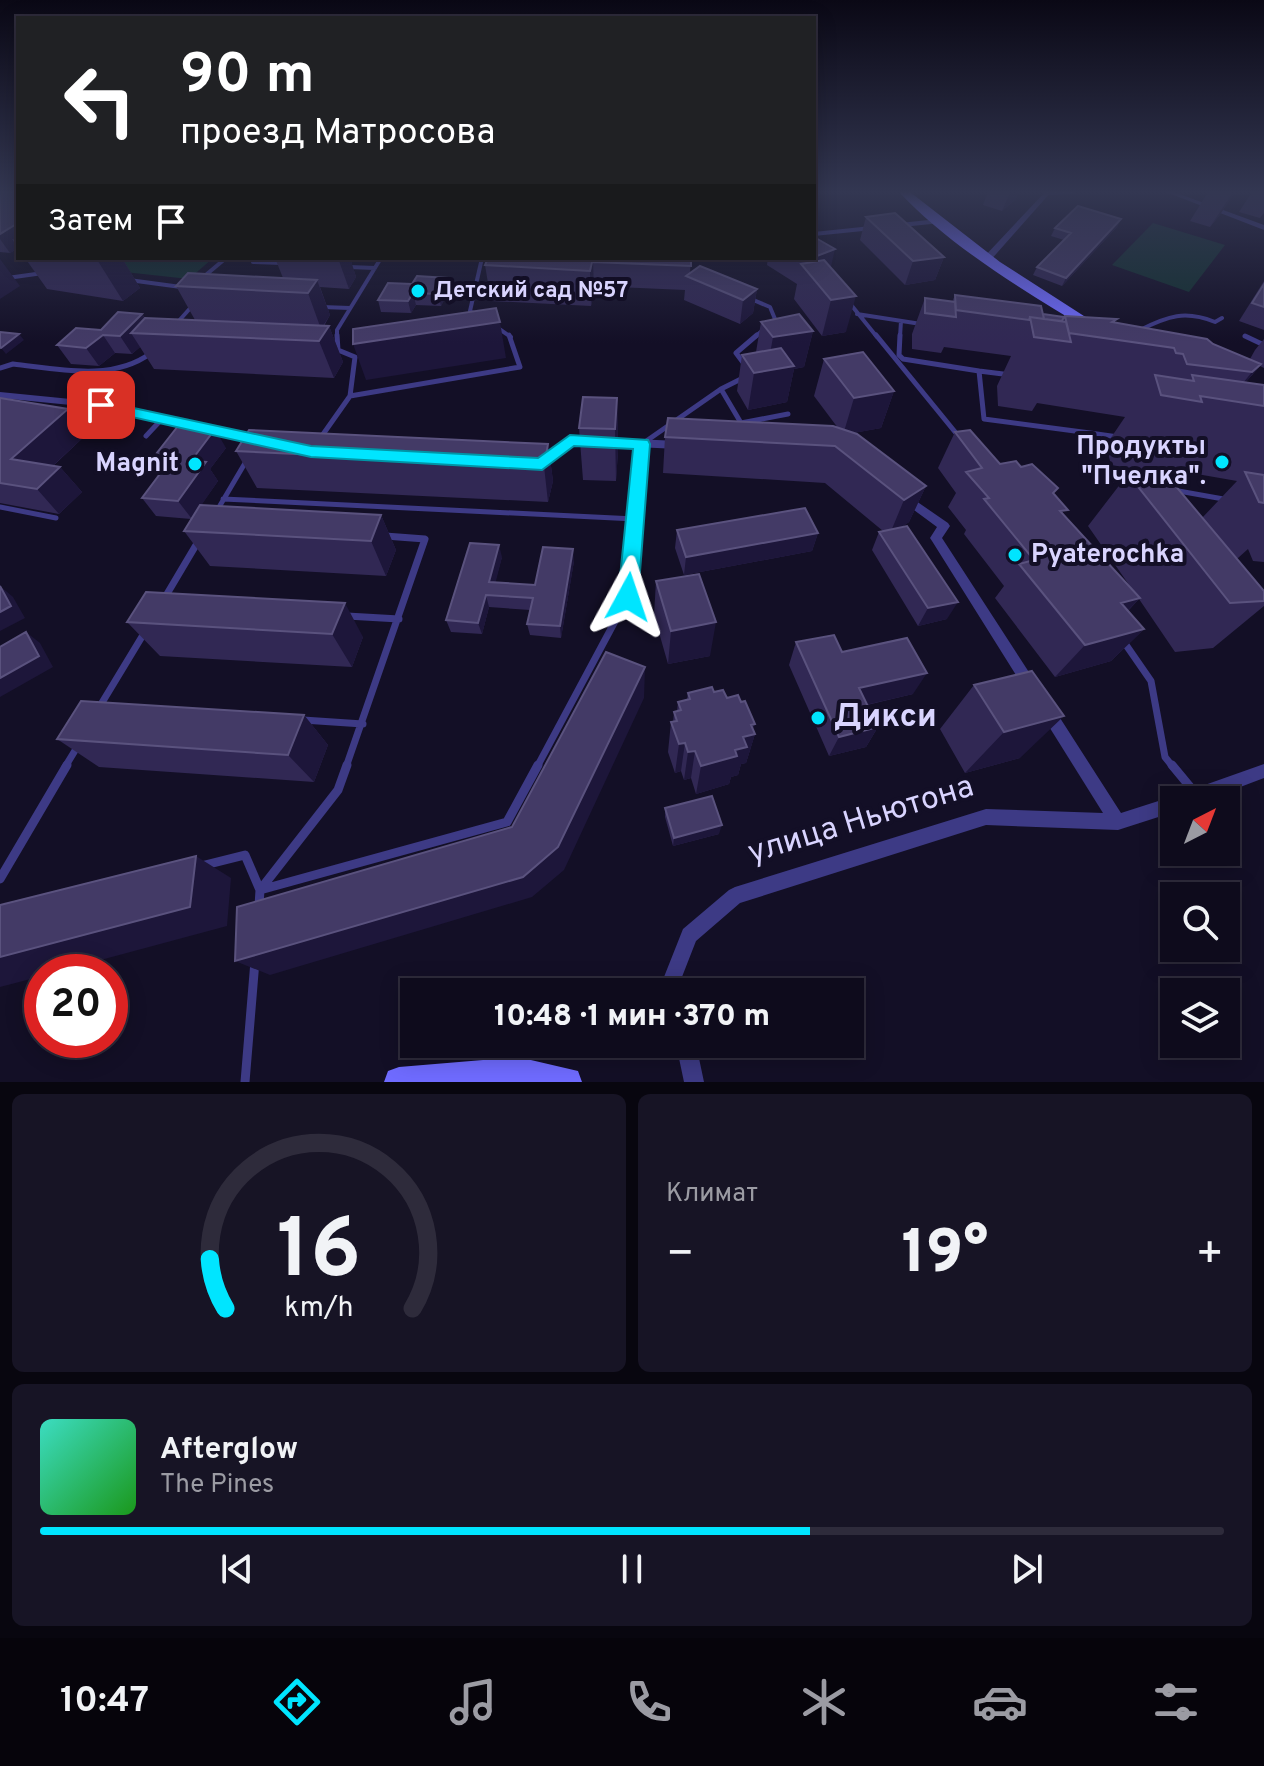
<!DOCTYPE html>
<html lang="ru">
<head>
<meta charset="utf-8">
<style>
  body { margin:0; font-family:Overpass,sans-serif; background:#171425; color:#f1f3f6; height:100vh; display:flex; flex-direction:column; font-size:30px; white-space:nowrap }
  * { box-sizing:border-box; margin:0 }
  p { font-size:26px; color:#9b9ba3 }
  .icon { flex:none; width:44px; height:44px; fill:none; stroke:currentColor; stroke-width:2; stroke-linecap:round; stroke-linejoin:round }
  .map { position:relative; height:1082px; overflow:hidden }
  .panel { display:flex; flex-direction:column; gap:12px; padding:12px; background:#08060f; flex:1 }
  .panel>* { flex:none }
  .hud { position:absolute; left:16px; top:16px; width:800px; height:244px; border-radius:0px; box-shadow:0 4px 20px #0003,0 0 0 2px #2e2b3b; background:#202124; color:#fff; overflow:hidden }
  .needle { width:52px; rotate:42deg }
  .tools { position:absolute; left:1160px; top:786px; display:grid; gap:16px }
  .tools a { display:grid; place-items:center; width:80px; height:80px; border-radius:0px; background:#0e0b1c; box-shadow:0 4px 20px #0003,0 0 0 2px #2e2b3b; font-size:40px }
  .speed { position:absolute; left:24px; top:954px; display:flex; gap:16px; font-size:40px; font-weight:700; text-align:center }
  .speed>* { display:grid; place-content:center; width:104px; height:104px; border-radius:50%; background:#0e0b1c; box-shadow:0 4px 20px #0003,0 0 0 2px #2e2b3b; line-height:1 }
  .speed .limit { border:12px solid #d22; background:#fff; color:#111 }
  .pin { position:absolute; display:grid; place-items:center; width:68px; height:68px; color:#fff; margin:-34px; border-radius:16px; box-shadow:0 4px 12px #0006 }
  .me { position:absolute; width:88px; margin:-44px; rotate:5deg; stroke-linejoin:round; filter:drop-shadow(0 0 6px #0008) }
  .turn { display:flex; align-items:center; gap:28px; height:168px; padding:0 32px; font-size:36px }
  .turn .icon { width:104px; height:104px; stroke-width:2.5 }
  .turn b { display:block; font-size:56px; line-height:68px }
  .then { display:flex; align-items:center; height:76px; padding:0 32px; background:#0003; gap:16px; font-size:30px }
  .big { font-size:60px; font-weight:800; line-height:1.1 }
  .panel .card { flex:1; display:flex; flex-direction:column; justify-content:center; gap:12px; min-width:0; padding:0 28px; border-radius:12px; background:#171425 }
  .panel .dial { align-items:center; gap:0 }
  .dial svg { height:208px; overflow:visible; fill:none; stroke:#2e2b3b; stroke-width:7; stroke-linecap:round; text-anchor:middle }
  .dial text { fill:#f1f3f6; stroke:none }
  .song { display:flex; align-items:center; gap:24px }
  .cover { width:96px; height:96px; border-radius:12px; background:linear-gradient(135deg,hsl(170 70% 55%),hsl(120 70% 35%)) }
  .played { height:8px; border-radius:4px; background:linear-gradient(90deg,#00e5ff 65%,#2e2b3b 65%) }
  .keys { display:flex; justify-content:space-around; direction:ltr }
  .heat { display:flex; justify-content:space-between; align-items:center; font-size:44px; direction:ltr }
  .panel .tiles { flex:1; display:grid; gap:12px; grid-template-columns:1fr 1fr }
  .card:last-child { grid-column:span 2 }
  .trip { position:absolute; left:400px; top:978px; width:464px; height:80px; border-radius:0px; background:#0e0b1c; box-shadow:0 4px 20px #0003,0 0 0 2px #2e2b3b; font-weight:800; line-height:80px; text-align:center }
  .tabs { display:flex; height:128px; justify-content:space-around; align-items:center; background:#06040b; color:#9b9ba3 }
  .tabs .icon { width:56px; height:56px }
  .tabs .selected { color:#00e5ff }
  .tabs b { font-size:36px; color:#f1f3f6 }
  .map>svg:first-child { display:block }
</style>
</head>
<body>
<div class="map">
<svg width="1264" height="1082" viewBox="0 0 1264 1082">
  <rect width="100%" height="100%" fill="#130f26"/>
  <path fill="#12302f" d="M1153 223 1225 245 1189 292 1112 265Z
    M39 258H213L189 279 32 262Z"/>
  <g fill="none" stroke-linecap="round" stroke-linejoin="round">
    <path stroke="#3d3a85" stroke-width="4" d="M1046 193 1073 192
      M253 262 282 263
      M349 267 375 268
      M0 279 43 273
      M201 279 226 258
      M129 280 181 287
      M751 299 770 307 775 319 755 337
      M848 301 877 337
      M322 307 350 308
      M475 314 470 311 482 258
      M857 314 921 324
      M177 323 193 305
      M495 326 511 337
      M1140 330C1168 316 1185 310 1215 322L1222 318
      M337 337V330L381 258
      M900 337 901 321"/>
    <path stroke="#3d3a85" stroke-width="5" d="M337 335 338 350 355 357 350 396
      M876 335 960 438
      M900 335 899 355 903 359 979 371 984 419 1090 433 1101 478 1126 482
      M1245 336 1264 345
      M745 365 736 353 757 335
      M0 368 13 364C58 369 112 382 151 353
      M979 371 1011 375
      M743 378 721 389 741 423 788 414
      M1090 433 1118 437
      M146 436 161 420
      M319 440 350 396 520 367 509 335
      M1173 490 1229 500
      M223 499 635 519
      M0 507 56 518
      M215 514 248 458
      M635 524 642 444 721 389"/>
    <path stroke="#3d3a85" stroke-width="7" d="M164 599 199 540
      M347 616 399 619
      M1124 642 1151 681 1165 757 1173 767
      M100 706 146 630
      M303 720 363 724
      M65 767 79 744
      M346 767 425 539 385 536
      M537 767 628 597 635 522"/>
    <path stroke="#3d3a85" stroke-width="9" d="M1172 765 1196 794
      M201 866 245 855 260 890 338 790 347 765
      M0 879 67 765
      M259 906 260 890 507 822 538 765
      M245 1082 255 961"/>
    <path fill="#3d3a85" fill-rule="evenodd" d="M1045 192H1051L989 262H983V258Z
      M1166 192H1174L1264 225V230Z
      M938 219 942 221 941 223 814 236V232Z
      M0 392 101 402 260 437 265 441 260 445 101 408 0 398Z
      M570 436 678 441 683 445 678 449 572 444 546 467H533L532 464 533 461 539 460Z
      M903 492 948 523 950 526 942 538 1036 683 1038 687 1036 691 1031 693 1026 691 932 541 930 538 937 527 899 499 897 496 899 493Z
      M1048 705 1053 707 1121 813 1174 796 1178 798 1179 794 1185 792 1264 764V778L1206 800H1174V812L1118 830 986 825 740 903 696 941 680 982 683 992H665L662 982 683 929 729 890 735 887 986 809 1103 813 1043 717 1041 712 1043 707Z
      M676 1044H696L704 1082H684Z"/>
    <path fill="#6f6bff" fill-rule="evenodd" d="M899 192H910L1000 262 1101 327 1094 331 1089 330C1027 293 948 245 899 192Z
      M518 1057 578 1071 582 1082H384L388 1071 399 1067Z"/>
  </g>
  <path fill="#312854" d="M0 192 18 193V248L10 253 0 252Z
    M988 192H1019L1016 199 1002 211 983 205Z
    M1208 192H1235L1219 216 1210 227 1190 221Z
    M1252 192H1264V213L1260 218 1239 212Z
    M866 217 944 257 935 280 905 285 860 240Z
    M1121 219 1117 227 1062 286 1033 275 1037 267 1064 240 1051 236 1055 228Z
    M814 237 831 267 846 332 822 336 794 299 797 284 767 265 768 258H814Z
    M25 258H122L140 288 123 301 47 289Z
    M275 258H350L356 277 349 289 320 287 330 315 324 326H329L343 362 334 378 154 369 140 347 132 354 115 353 99 366 71 364 57 345 142 314 145 318 195 320 176 286 283 278Z
    M691 258 690 273 757 289 753 313 740 324 684 300 685 290 594 286V293L591 306 491 301 485 265Z
    M1264 281V330L1239 321Z
    M388 283 449 290 441 306 416 305 411 313 381 312 378 300Z
    M955 295 1043 314 1064 317 1065 316 1114 323 1213 344 1250 359 1255 350 1264 339V368L1260 366 1245 383 1264 385V562L1253 561 1248 549 1238 558H1236L1264 591V606L1213 648 1175 652 1139 599 1128 611 1144 629 1111 661 1055 677 995 598 1004 586 964 534 966 530 948 507 956 493 938 468 955 432 1000 464 1021 467 1054 495 1064 515 1134 592 1088 526 1128 474 1202 518 1237 481 1151 466 1147 471 1111 465 1106 445 1125 417 1037 403 1032 411 998 406 997 386 1011 356 944 347 941 353 912 349V334L925 298 952 302Z
    M761 322 813 331 804 367 794 369 787 402 748 410 737 391 742 355 756 352Z
    M824 359 894 391 881 428 853 433 926 486 909 522 900 528 947 619 918 626 872 550 879 532 883 531 825 483 663 473 665 437 838 428 814 396Z
    M0 398 68 409 87 434 53 466 60 467 82 492 59 514 0 503Z
    M617 398 618 451 616 481 583 480 579 428Z
    M548 444 553 481 548 502 257 488 236 451Z
    M226 448 210 469 218 481 201 505 381 515 396 550 386 576 210 566 184 531 191 519 156 516 142 498 165 467 156 454Z
    M677 530 818 533 812 551 684 575 675 548Z
    M502 557 495 582 535 585 574 561 561 638 530 635 527 624 530 610 489 607 482 634 451 632 446 620Z
    M656 581 710 656 668 664 654 615Z
    M146 592 363 637 352 667 160 656 127 622Z
    M796 642 842 652 913 694 867 705 878 727 866 747 829 756 789 665Z
    M974 685 1020 758 965 773 940 729Z
    M714 692 727 698 753 730 755 734 746 763 741 764 738 775 731 777 729 784 696 794 691 778 684 780 681 771 675 773 668 752 671 722H673L674 712 677 711 678 702 687 699 688 693Z
    M304 715 328 745 314 782 99 767 57 739Z
    M665 808 719 834 673 846 665 817Z"/>
  <path fill="#1d163a" d="M1010 192H1019L1016 199 1002 211Z
    M1233 192H1235L1219 216 1210 227Z
    M1121 219 1117 227 1062 286 1066 278Z
    M18 223V240L12 239 18 248 10 253 0 239V234Z
    M835 249 827 284 812 278 817 256Z
    M944 257 935 280 905 285 913 261Z
    M96 258H122L140 288 123 301Z
    M338 258H350L356 277 349 289Z
    M593 258 594 293 591 306 590 271Z
    M0 259 20 286 0 299Z
    M447 278 449 290 441 306 438 294Z
    M317 280 330 315 321 329 308 293Z
    M757 289 753 313 740 324 743 300Z
    M413 293 416 305 411 313 408 301Z
    M856 296 846 332 822 336 831 300Z
    M142 314 153 332 131 333 140 347 132 354 120 336Z
    M500 322 506 358 366 380 353 344Z
    M329 326 343 362 334 378 319 341Z
    M813 331 804 367 794 369 787 402 748 410 754 373 767 371 773 337Z
    M19 334 24 340 6 354 1 348Z
    M103 335 115 353 99 366 86 348Z
    M1261 364 1231 400H1229L1252 372Z
    M894 391 881 428 843 435 854 398Z
    M617 398 618 451 616 481 615 429Z
    M68 409 87 434 34 483 11 459Z
    M215 429 226 448 210 469 218 481 192 519 178 501 191 461Z
    M548 444 553 481 548 502 544 466Z
    M60 467 82 492 59 514 37 489Z
    M926 486 909 522 889 536 904 500Z
    M381 515 396 550 386 576 371 541Z
    M818 533 812 551 684 575 686 557Z
    M499 545 502 557 493 593 489 582Z
    M573 549 574 561 561 638 560 626Z
    M0 586 13 597 25 618 0 631Z
    M486 595 489 607 482 634 478 623Z
    M1140 598 1108 631 1121 603Z
    M958 602 947 619 918 626 928 608Z
    M345 603 363 637 352 667 332 634Z
    M716 622 710 656 668 664 671 631Z
    M1144 629 1111 661 1055 677 1085 645Z
    M26 632 40 643 53 667 0 697V678Z
    M645 667 644 698 564 870 532 897 270 975 235 961 523 877Z
    M927 673 913 694 848 709 859 688Z
    M304 715 328 745 314 782 288 755Z
    M1064 716 1020 758 965 773 1004 732Z
    M755 724 751 735 755 734 746 763 741 764 738 775 731 777 729 784 696 794 701 766 735 750 751 725Z
    M878 727 866 747 829 756 839 737Z
    M685 743 681 771 675 773 679 744Z
    M695 751 691 778 684 780 688 752Z
    M722 825 719 834 673 846 674 838Z
    M196 856 231 878 227 926 56 972H42V976L0 987V957Z"/>
  <path fill="#433a66" stroke="#5a527e" stroke-width="2" d="M0 192 18 193V223L0 234Z
    M1078 206 1121 219 1066 278 1037 267 1071 233 1055 228Z
    M895 213 944 257 913 261 866 217Z
    M814 237 835 249 817 256 814 255Z
    M488 258H593L590 271 485 265Z
    M593 258H691V266L593 262Z
    M824 260 856 296 831 300 801 264Z
    M700 266 757 289 743 300 686 276Z
    M188 273 317 280 308 293 176 286Z
    M417 276 447 278 438 294 413 293 408 301 378 300 388 283 412 284Z
    M1264 284V307L1252 303Z
    M955 295 1041 306 1044 319 1030 317 1029 320 956 310Z
    M925 298 955 302 956 317 925 313Z
    M496 308 500 322 353 344V329Z
    M118 312 142 314 120 336 103 335 86 348 57 345 76 328 101 330Z
    M799 314 813 331 773 337 761 322Z
    M1043 314 1064 317 1062 321 1044 319Z
    M1065 316 1117 319 1112 322 1207 339 1213 344 1261 364 1252 372 1187 364 1183 354 1176 353 1174 348 1069 333Z
    M1030 317 1066 322 1071 342 1034 337Z
    M145 318 329 326 319 341 131 333Z
    M0 332 19 334 1 348 0 347Z
    M781 348 794 366 754 373 742 355Z
    M863 352 894 391 854 398 824 359Z
    M1155 375 1194 381 1192 375 1264 385V406L1200 396 1202 402 1161 395Z
    M583 397 617 398 615 429 579 428Z
    M0 398 68 409 11 459 60 467 37 489 0 483Z
    M668 418 833 426 857 434 926 486 904 500 835 446 665 437Z
    M178 426 215 429 191 461 206 462 178 501 142 498 174 455 156 454Z
    M249 430 548 444 544 466 236 451Z
    M970 430 1000 464 1016 461 1021 467 1032 464 1058 488 1053 493 1068 510 1060 511 1140 598 1121 603 1144 629 1085 645 1019 564 1034 560 984 499 989 498 966 472 982 468 955 432Z
    M1163 471 1264 591V601L1230 603 1128 474Z
    M1245 472 1264 475V503L1259 502Z
    M200 505 381 515 371 541 184 531Z
    M805 508 818 533 686 557 677 530Z
    M907 526 958 602 928 608 879 532Z
    M470 543 499 545 489 582 535 585 543 547 573 549 560 626 527 624 533 598 486 595 478 623 446 620Z
    M699 574 716 622 671 631 656 581Z
    M0 586 11 606 0 612Z
    M146 592 345 603 332 634 127 622Z
    M26 632 39 656 0 678V647Z
    M834 635 842 652 907 638 927 673 859 688 878 727 839 737 796 642Z
    M606 652 645 667 558 847 523 877 235 961 237 907 512 827Z
    M1032 671 1064 716 1004 732 974 685Z
    M712 687 714 692 723 690 727 698 738 695 741 702 745 701 755 724 751 725 755 734 743 737 747 747 735 750 737 756 701 766 695 751 688 752 685 743 679 744 671 722 677 721 674 712 681 710 678 702 690 699 688 693Z
    M81 701 304 715 288 755 57 739Z
    M712 796 722 825 674 838 665 808Z
    M196 856 190 907 0 957V905Z"/>
  <linearGradient id="sky" x2="0" y2="1"><stop stop-color="#0a0815"/><stop offset="0.56" stop-color="#333752"/><stop offset="1" stop-color="#333752" stop-opacity="0"/></linearGradient>
  <rect width="1264" height="343" fill="url(#sky)"/>
  <path fill="#00e5ff" stroke="#0095a6" stroke-width="2" d="M101 401 311 446 538 458 570 435 648 440 650 444 638 597 635 603H621L618 597 633 449 574 446 542 470 311 457 96 409 94 405Z"/>
  <g fill="#00e5ff" stroke="#130f26" stroke-width="3">
    <circle cx="418" cy="291" r="8"/>
    <circle cx="1222" cy="462" r="8"/>
    <circle cx="195" cy="464" r="8"/>
    <circle cx="1015" cy="555" r="8"/>
    <circle cx="818" cy="718" r="8"/>
  </g>
  <g text-anchor="middle" dominant-baseline="central" stroke-width="8" stroke-linejoin="round" paint-order="stroke">
    <g font-size="22" font-weight="bold" fill="#d9d4ff" stroke="#130f26" text-anchor="start">
      <text x="434" y="291">Детский сад №57</text>
    </g>
    <g font-size="26" font-weight="bold" fill="#d9d4ff" stroke="#130f26" text-anchor="end">
      <text x="1206" y="447">Продукты<tspan x="1206" dy="30">"Пчелка".</tspan></text>
      <text x="179" y="464">Magnit</text>
      <text x="1031" y="555" text-anchor="start">Pyaterochka</text>
    </g>
    <g font-size="32" font-weight="bold" fill="#d9d4ff" stroke="#130f26" text-anchor="start">
      <text x="834" y="718">Дикси</text>
    </g>
    <g font-size="32" fill="#d9d4ff" stroke="#130f26">
      <text transform="translate(861 821) rotate(-17)">улица Ньютона</text>
    </g>
  </g>
</svg>
<div class="tools">
<a><svg class="needle" viewBox="-14 -14 28 28"><path d="M0-13l5 13h-10z" fill="#e53935"/><path d="M0 13l5-13h-10z" fill="#9b9ba3"/></svg></a>
<a><svg class="icon" aria-label="search" viewBox="0 0 24 24"><circle cx="10" cy="10" r="6"/><path d="M15 15l6 6"/></svg></a>
<a><svg class="icon" aria-label="layers" viewBox="0 0 24 24"><path d="M12 4l9 5-9 5-9-5zM3 14l9 5 9-5"/></svg></a>
</div>
<div class="speed"><div class="limit">20</div></div>
<div class="pin" style="left:101px;top:405px;background:#d93025"><svg class="icon" aria-label="arrive" viewBox="0 0 24 24"><path d="M6 21V4h12l-3 4 3 4H6"/></svg></div>
<svg class="me" style="left:628px;top:597px" viewBox="-20 -20 40 40"><path d="M0-17L14 15 0 8-14 15z" fill="#00e5ff" stroke="#fff" stroke-width="4"/></svg>
<div class="trip">10:48 · 1 мин · 370 m</div>
<div class="hud">
<div class="turn"><svg class="icon" aria-label="left" viewBox="0 0 24 24"><path d="M17 20v-9H6M10 6l-5 5 5 5"/></svg><div><b>90 m</b>проезд Матросова</div></div>
<div class="then">Затем<svg class="icon" aria-label="arrive" viewBox="0 0 24 24"><path d="M6 21V4h12l-3 4 3 4H6"/></svg></div>
</div>
</div>
<section class="panel">
<div class="tiles">
<div class="card dial"><svg viewBox="0 0 100 80">
<path d="M14 69A42 42 0 1 1 86 69"/>
<path d="M14 69A42 42 0 0 1 8 50" stroke="#00e5ff"/>
<text x="50" y="56" font-size="32" font-weight="700">16</text>
<text x="50" y="72" font-size="11">km/h</text>
</svg></div>
<div class="card"><p>Климат</p>
<div class="heat"><a>−</a><b class="big">19°</b><a>+</a></div>
</div>
<div class="card">
<div class="song"><i class="cover"></i><div><b>Afterglow</b><p>The Pines</p></div></div>
<div class="played"></div>
<div class="keys"><svg class="icon" aria-label="previous" viewBox="0 0 24 24"><path d="M18 5L8 12l10 7zM5 5v14"/></svg><svg class="icon" aria-label="pause" viewBox="0 0 24 24"><path d="M8 5v14M16 5v14"/></svg><svg class="icon" aria-label="next" viewBox="0 0 24 24"><path d="M6 5l10 7-10 7zM19 5v14"/></svg></div>
</div>
</div>
</section>
<nav class="tabs">
<b>10:47</b>
<svg class="icon selected" aria-label="directions" viewBox="0 0 24 24"><path d="M12 3l9 9-9 9-9-9zM9 14v-3h6M13 9l2 2-2 2"/></svg>
<svg class="icon" aria-label="music" viewBox="0 0 24 24"><path d="M9 18V5l10-2v13"/><circle cx="6" cy="18" r="3"/><circle cx="16" cy="16" r="3"/></svg>
<svg class="icon" aria-label="phone" viewBox="0 0 24 24"><path d="M5 4h4l2 5-3 2q2 4 5 5l2-3 5 2v4C11 20 4 13 5 4z"/></svg>
<svg class="icon" aria-label="climate" viewBox="0 0 24 24"><path d="M12 3v18M4 7l16 10M4 17L20 7"/></svg>
<svg class="icon" aria-label="car" viewBox="0 0 24 24"><path d="M5 17H2v-5l4-1 3-4h7l3 4 3 1v5h-3M9 17h6M6 11h13"/><circle cx="7" cy="17" r="2"/><circle cx="17" cy="17" r="2"/></svg>
<svg class="icon" aria-label="filters" viewBox="0 0 24 24"><path d="M4 7h16M4 17h16"/><circle cx="9" cy="7" r="2"/><circle cx="15" cy="17" r="2"/></svg>
</nav>
</body>
</html>
